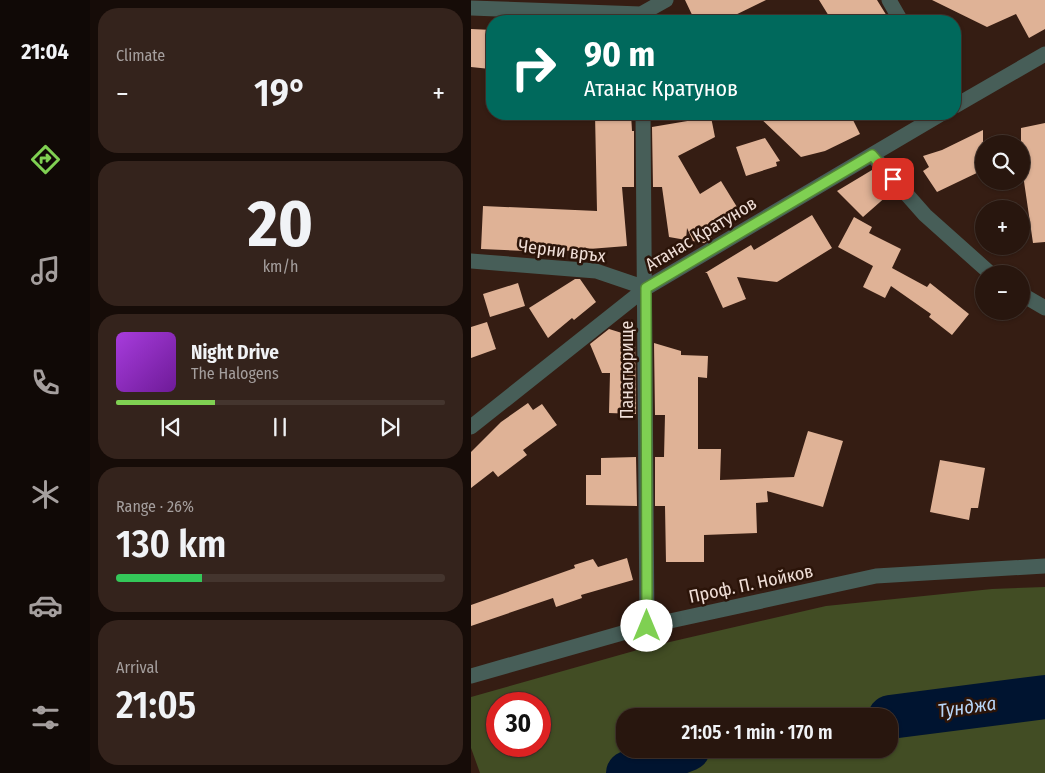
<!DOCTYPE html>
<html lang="en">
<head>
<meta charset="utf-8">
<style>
  body { margin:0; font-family:"Fira Sans Condensed",sans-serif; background:#34231c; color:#f1f3f6; height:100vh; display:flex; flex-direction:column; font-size:19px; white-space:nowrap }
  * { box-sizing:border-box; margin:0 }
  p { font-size:16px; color:#a59f9e }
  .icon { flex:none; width:28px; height:28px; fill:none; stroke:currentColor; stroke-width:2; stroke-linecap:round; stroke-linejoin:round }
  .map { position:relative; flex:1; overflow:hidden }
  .panel { display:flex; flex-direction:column; gap:8px; padding:8px; background:#160c08; width:381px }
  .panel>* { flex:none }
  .hud { position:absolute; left:15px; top:15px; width:475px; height:105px; border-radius:20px; box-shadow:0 1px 4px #0004,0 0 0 1px #44352e; background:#00695c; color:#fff; overflow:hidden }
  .tools { position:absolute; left:504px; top:135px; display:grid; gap:10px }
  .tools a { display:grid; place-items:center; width:55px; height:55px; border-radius:50%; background:#28160e; box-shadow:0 1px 4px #0004,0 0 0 1px #44352e; font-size:25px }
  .speed { position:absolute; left:15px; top:692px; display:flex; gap:10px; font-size:25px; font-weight:700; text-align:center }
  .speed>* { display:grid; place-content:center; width:65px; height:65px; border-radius:50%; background:#28160e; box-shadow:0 1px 4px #0004,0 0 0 1px #44352e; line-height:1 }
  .speed .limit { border:8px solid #d22; background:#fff; color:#111 }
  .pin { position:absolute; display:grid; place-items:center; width:42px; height:42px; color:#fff; margin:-21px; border-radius:10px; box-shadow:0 2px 8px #0006 }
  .me { position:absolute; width:55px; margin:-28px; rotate:0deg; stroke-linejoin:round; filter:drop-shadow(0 0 4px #0008) }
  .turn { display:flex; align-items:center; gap:18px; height:105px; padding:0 15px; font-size:22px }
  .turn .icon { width:65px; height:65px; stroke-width:2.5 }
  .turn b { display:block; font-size:35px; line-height:42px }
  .big { font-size:38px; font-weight:600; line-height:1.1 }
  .panel .widget { flex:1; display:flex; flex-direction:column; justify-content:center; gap:8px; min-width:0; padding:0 18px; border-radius:20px; background:#34231c }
  .panel .dial { align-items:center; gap:0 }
  .dial b { font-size:65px; line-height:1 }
  .song { display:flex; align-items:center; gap:15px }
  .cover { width:60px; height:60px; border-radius:8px; background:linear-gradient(135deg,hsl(280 70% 55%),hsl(280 70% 35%)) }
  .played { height:5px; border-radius:2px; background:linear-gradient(90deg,#7fd052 30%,#44352e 30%) }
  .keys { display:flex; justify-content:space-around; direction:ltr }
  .heat { display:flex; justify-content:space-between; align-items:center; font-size:28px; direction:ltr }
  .charge { height:8px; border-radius:4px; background:linear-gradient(90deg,#34c759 26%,#44352e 0) }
  .trip { position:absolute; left:145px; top:708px; width:282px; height:50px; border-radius:20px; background:#28160e; box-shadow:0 1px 4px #0004,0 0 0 1px #44352e; font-weight:600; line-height:50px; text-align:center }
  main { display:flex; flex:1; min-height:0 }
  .tab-bar { display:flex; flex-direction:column; width:90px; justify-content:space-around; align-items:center; background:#100906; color:#a59f9e }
  .tab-bar .icon { width:35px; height:35px }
  .tab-bar .selected { color:#7fd052 }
  .tab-bar b { font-size:22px; color:#f1f3f6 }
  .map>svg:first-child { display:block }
</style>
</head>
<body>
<main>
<nav class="tab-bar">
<b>21:04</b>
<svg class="icon selected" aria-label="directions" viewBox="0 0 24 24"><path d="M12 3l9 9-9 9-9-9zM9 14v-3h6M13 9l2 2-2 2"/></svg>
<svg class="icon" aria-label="music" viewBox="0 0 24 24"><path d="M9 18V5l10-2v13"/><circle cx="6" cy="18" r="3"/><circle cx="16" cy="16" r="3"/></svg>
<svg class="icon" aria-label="phone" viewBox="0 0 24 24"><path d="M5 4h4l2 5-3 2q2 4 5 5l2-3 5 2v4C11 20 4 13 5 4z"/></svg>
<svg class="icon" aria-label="climate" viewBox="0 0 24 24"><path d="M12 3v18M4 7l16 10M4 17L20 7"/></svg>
<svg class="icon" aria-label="car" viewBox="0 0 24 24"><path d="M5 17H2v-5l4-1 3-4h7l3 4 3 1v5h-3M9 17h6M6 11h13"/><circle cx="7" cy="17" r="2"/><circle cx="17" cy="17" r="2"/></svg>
<svg class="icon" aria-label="filters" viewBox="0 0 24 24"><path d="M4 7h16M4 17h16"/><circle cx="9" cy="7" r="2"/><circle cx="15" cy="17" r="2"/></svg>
</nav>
<section class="panel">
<div class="widget"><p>Climate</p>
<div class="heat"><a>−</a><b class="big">19°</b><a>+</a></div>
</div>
<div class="widget dial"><b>20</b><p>km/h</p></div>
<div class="widget">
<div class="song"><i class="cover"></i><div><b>Night Drive</b><p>The Halogens</p></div></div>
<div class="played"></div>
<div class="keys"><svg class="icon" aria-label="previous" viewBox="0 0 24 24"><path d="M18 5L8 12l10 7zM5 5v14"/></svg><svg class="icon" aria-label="pause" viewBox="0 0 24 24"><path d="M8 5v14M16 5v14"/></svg><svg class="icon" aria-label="next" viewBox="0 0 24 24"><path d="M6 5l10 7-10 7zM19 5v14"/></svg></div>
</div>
<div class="widget"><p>Range · 26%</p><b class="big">130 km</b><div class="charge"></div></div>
<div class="widget"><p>Arrival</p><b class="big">21:05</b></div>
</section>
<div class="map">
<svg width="574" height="773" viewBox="0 0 574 773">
  <rect width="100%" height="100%" fill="#351d13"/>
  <path fill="#424d24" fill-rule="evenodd" d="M574 587V773H9L0 748V697L177 647 355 606 521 589ZM26 704H69V746H26ZM154 716H419V749H154Z"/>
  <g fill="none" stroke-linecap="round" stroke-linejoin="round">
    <path stroke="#001430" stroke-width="44" d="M419 717 574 697
      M157 773 217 749"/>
  </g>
  <path fill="#dfb296" d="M214 0H295L252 21H224Z
    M348 0H406L419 21H361Z
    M461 0H574V29L558 38 545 14 516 27Z
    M0 29 21 30 19 69 0 67Z
    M124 114H160L161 131H163V187H151L156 246 80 252 10 249 12 206 126 211Z
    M285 114H379L389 134 354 151 330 157Z
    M240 117 244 137 207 156 229 194 250 181 266 207 236 226 241 238 233 243 222 241 216 228 215 240 198 237 191 187H182L181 127Z
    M574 123V242L562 243 550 161V128Z
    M512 130V170L466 192 452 171 458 167 452 156 471 150Z
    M294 138 309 161 305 162 306 166 275 176 265 147Z
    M401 170 417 195 392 217 366 191Z
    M341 215 361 248 306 282 266 277 275 299 252 308 236 273H234L280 245 283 250Z
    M383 217 401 227 398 233 430 249 421 268 456 287 459 283 498 314 481 335 458 317 460 314 420 286 414 298 392 287 402 266 367 247Z
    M104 279H109L125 302 103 320 101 318 77 338 58 308Z
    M47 283 54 306 19 317 12 294Z
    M16 322 25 349 0 358V327Z
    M138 329 164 337 165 414 138 413 139 373H131L119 344Z
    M183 343 210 351V355L237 356 236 378 227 377V449H250L249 480 323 477 337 431 372 441 352 507 296 491 297 502 285 503 286 533 233 535V562H195L194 506H184V457H193L194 415H184Z
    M57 403 62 410 71 404 86 425 52 450 56 455 27 477 22 471 0 488V452L30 422Z
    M165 457 166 506 115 505V475H130V458Z
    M469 460 514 468 507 508H500L498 520 459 512Z
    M156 558 162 580 110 595 111 598 85 607 82 598 0 626V605L104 568 103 565 122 559 127 567Z"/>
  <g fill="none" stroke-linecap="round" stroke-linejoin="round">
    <path stroke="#475e58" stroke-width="15" d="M418 0 430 21
      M0 8 170 14 195 0
      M484 106 574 54
      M172 114 176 626
      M401 155 454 215 520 274
      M0 261 125 271 175 288
      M550 294 574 308
      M0 427 175 288 470 114
      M0 676 176 626 405 576 574 566"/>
  </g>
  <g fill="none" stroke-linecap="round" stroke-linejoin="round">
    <defs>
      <path id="route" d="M176 626 175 288 401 155 422 179"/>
    </defs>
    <use href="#route" stroke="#538735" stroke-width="12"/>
    <use href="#route" stroke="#7fd052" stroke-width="9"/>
  </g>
  <g text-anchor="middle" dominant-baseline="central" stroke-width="5" stroke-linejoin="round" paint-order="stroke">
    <g font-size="18" fill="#efded7" stroke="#2b1409">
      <text transform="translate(230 234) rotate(-31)">Атанас Кратунов</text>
      <text transform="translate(91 251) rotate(7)">Черни връх</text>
      <text transform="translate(156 370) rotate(-90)">Панагюрище</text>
      <text transform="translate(280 584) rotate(-12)">Проф. П. Нойков</text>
    </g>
    <g font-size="19" font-style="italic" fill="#b8d6f8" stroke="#2b1409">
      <text transform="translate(496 707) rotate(-8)">Тунджа</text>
    </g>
  </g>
</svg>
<div class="tools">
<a><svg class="icon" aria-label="search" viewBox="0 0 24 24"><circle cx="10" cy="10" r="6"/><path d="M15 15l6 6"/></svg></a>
<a>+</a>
<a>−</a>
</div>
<div class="speed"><div class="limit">30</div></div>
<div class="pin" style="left:422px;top:179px;background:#d93025"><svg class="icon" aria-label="arrive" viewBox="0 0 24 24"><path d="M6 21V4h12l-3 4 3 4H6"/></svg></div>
<svg class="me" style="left:176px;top:626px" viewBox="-20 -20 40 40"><circle r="19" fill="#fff"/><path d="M0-13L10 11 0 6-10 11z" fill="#7fd052"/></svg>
<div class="trip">21:05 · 1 min · 170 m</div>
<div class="hud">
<div class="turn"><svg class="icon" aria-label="right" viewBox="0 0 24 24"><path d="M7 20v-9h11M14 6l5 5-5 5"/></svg><div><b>90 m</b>Атанас Кратунов</div></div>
</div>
</div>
</main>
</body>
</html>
